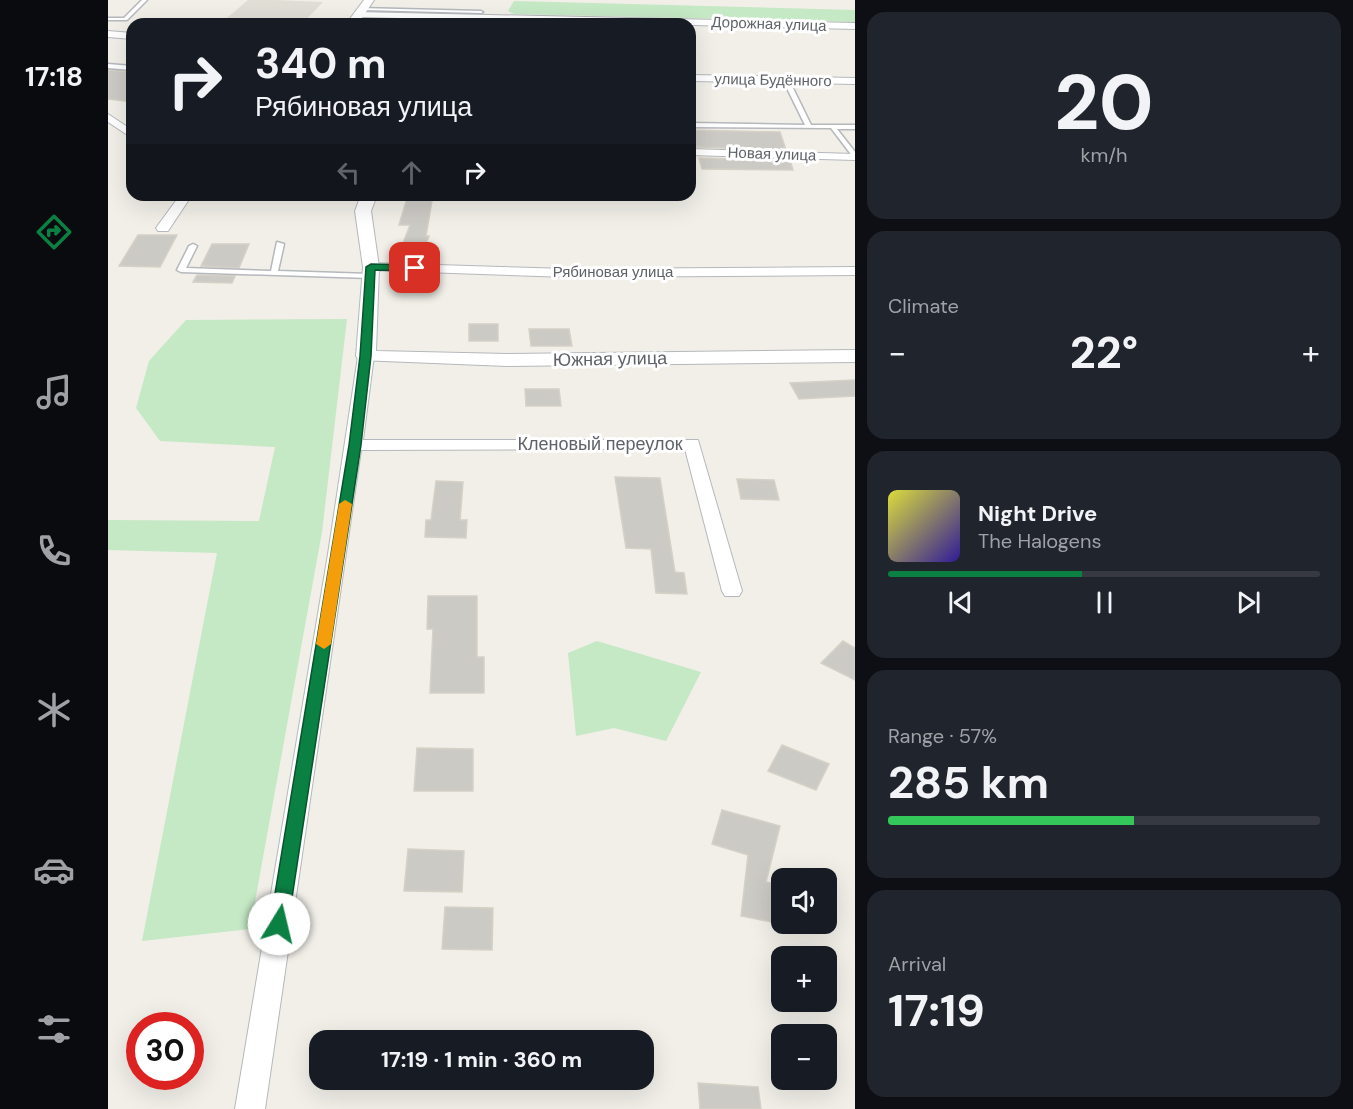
<!DOCTYPE html>
<html lang="en">
<head>
<meta charset="utf-8">
<style>
  body { margin:0; font-family:"DM Sans",sans-serif; background:#20242c; color:#f1f3f6; height:100vh; display:flex; flex-direction:column; font-size:22px; white-space:nowrap }
  * { box-sizing:border-box; margin:0 }
  p { font-size:20px; color:#9ea1a6 }
  .icon { flex:none; width:33px; height:33px; fill:none; stroke:currentColor; stroke-width:2; stroke-linecap:round; stroke-linejoin:round }
  .map { position:relative; flex:1; overflow:hidden }
  .side { display:flex; flex-direction:column; gap:12px; padding:12px; background:#0d0f14; width:498px }
  .side>* { flex:none }
  .top-card { position:absolute; left:18px; top:18px; width:570px; height:183px; border-radius:18px; box-shadow:0 6px 24px #0002; background:#171b24; color:#f1f3f6; overflow:hidden }
  .controls { position:absolute; left:663px; top:868px; display:grid; gap:12px }
  .controls a { display:grid; place-items:center; width:66px; height:66px; border-radius:12px; background:#171b24; box-shadow:0 6px 24px #0002; font-size:30px }
  .speed { position:absolute; left:18px; top:1012px; display:flex; gap:12px; font-size:30px; font-weight:700; text-align:center }
  .speed>* { display:grid; place-content:center; width:78px; height:78px; border-radius:50%; background:#171b24; box-shadow:0 6px 24px #0002; line-height:1 }
  .speed .limit { border:9px solid #d22; background:#fff; color:#111 }
  .pin { position:absolute; display:grid; place-items:center; width:51px; height:51px; color:#fff; margin:-26px; border-radius:12px; box-shadow:0 3px 9px #0006 }
  .me { position:absolute; width:66px; margin:-33px; rotate:9deg; stroke-linejoin:round; filter:drop-shadow(0 0 4px #0008) }
  .turn { display:flex; align-items:center; gap:21px; height:126px; padding:0 30px; font-size:27px }
  .turn .icon { width:78px; height:78px; stroke-width:2.5 }
  .turn b { display:block; font-size:42px; line-height:51px }
  .lanes { display:flex; align-items:center; height:57px; padding:0 30px; background:#0003; justify-content:center; gap:30px; direction:ltr }
  .lanes .off { opacity:.35 }
  .big { font-size:45px; font-weight:700; line-height:1.1 }
  .side .tile { flex:1; display:flex; flex-direction:column; justify-content:center; gap:9px; min-width:0; padding:0 21px; border-radius:18px; background:#20242c }
  .side .dial { align-items:center; gap:0 }
  .dial b { font-size:78px; line-height:1 }
  .song { display:flex; align-items:center; gap:18px }
  .cover { width:72px; height:72px; border-radius:9px; background:linear-gradient(135deg,hsl(60 70% 55%),hsl(250 70% 35%)) }
  .played { height:6px; border-radius:3px; background:linear-gradient(90deg,#0b8043 45%,#363941 45%) }
  .keys { display:flex; justify-content:space-around; direction:ltr }
  .heat { display:flex; justify-content:space-between; align-items:center; font-size:33px; direction:ltr }
  .charge { height:9px; border-radius:4px; background:linear-gradient(90deg,#34c759 57%,#363941 0) }
  .trip { position:absolute; left:201px; top:1030px; width:345px; height:60px; border-radius:18px; background:#171b24; box-shadow:0 6px 24px #0002; font-weight:700; line-height:60px; text-align:center }
  main { display:flex; flex:1; min-height:0 }
  .tabs { display:flex; flex-direction:column; width:108px; justify-content:space-around; align-items:center; background:#090b0e; color:#9ea1a6 }
  .tabs .icon { width:42px; height:42px }
  .tabs .current { color:#0b8043 }
  .tabs b { font-size:27px; color:#f1f3f6 }
  .map>svg:first-child { display:block }
</style>
</head>
<body>
<main>
<nav class="tabs">
<b>17:18</b>
<svg class="icon current" aria-label="directions" viewBox="0 0 24 24"><path d="M12 3l9 9-9 9-9-9zM9 14v-3h6M13 9l2 2-2 2"/></svg>
<svg class="icon" aria-label="music" viewBox="0 0 24 24"><path d="M9 18V5l10-2v13"/><circle cx="6" cy="18" r="3"/><circle cx="16" cy="16" r="3"/></svg>
<svg class="icon" aria-label="phone" viewBox="0 0 24 24"><path d="M5 4h4l2 5-3 2q2 4 5 5l2-3 5 2v4C11 20 4 13 5 4z"/></svg>
<svg class="icon" aria-label="climate" viewBox="0 0 24 24"><path d="M12 3v18M4 7l16 10M4 17L20 7"/></svg>
<svg class="icon" aria-label="car" viewBox="0 0 24 24"><path d="M5 17H2v-5l4-1 3-4h7l3 4 3 1v5h-3M9 17h6M6 11h13"/><circle cx="7" cy="17" r="2"/><circle cx="17" cy="17" r="2"/></svg>
<svg class="icon" aria-label="filters" viewBox="0 0 24 24"><path d="M4 7h16M4 17h16"/><circle cx="9" cy="7" r="2"/><circle cx="15" cy="17" r="2"/></svg>
</nav>
<div class="map">
<svg width="747" height="1109" viewBox="0 0 747 1109">
  <rect width="100%" height="100%" fill="#f1efe8"/>
  <path fill="#e1ded6" d="M140 0H167L215 2 194 24H112Z"/>
  <path fill="#c5e8c5" d="M406 1 747 10V22L406 14 400 11Z
    M239 319 214 532 142 929 34 941 109 553 0 550V520L151 521 167 447 52 441 28 408 41 361 78 320Z
    M489 641 593 672 558 741 506 728 468 736 460 653Z"/>
  <path fill="#cccac5" stroke="#d6d1c6" stroke-width="1.5" d="M0 70 24 72V102L0 99Z
    M584 130 672 132 678 150 588 147Z
    M591 158 682 160 685 170 594 169Z
    M300 195H325L318 236H321L315 252 292 251 302 225H291Z
    M30 235H69L52 267 11 266Z
    M104 244H141L131 268 93 266Z
    M89 275 127 276 124 283 85 282Z
    M361 324H390V341H361Z
    M421 329H461L464 346H423Z
    M747 380V396L691 399 682 383Z
    M417 389H451L453 406H418Z
    M507 477 552 478 567 572 576 573 579 594 548 593 543 549 518 548Z
    M629 479 666 480 671 500 633 499Z
    M328 481 355 482 352 520H359L358 538 317 537 318 520H323Z
    M320 596H369V657H376V693H322L325 629H319Z
    M735 641 747 648V680L713 663Z
    M674 745 721 764 708 790 660 771Z
    M309 748 365 749V791H306Z
    M614 810 672 826 658 882 674 885V924L633 916 640 855 604 844Z
    M300 849 356 851 354 892 296 891Z
    M337 907 385 908 384 950 334 949Z
    M590 1083 650 1087 653 1109H592Z"/>
  <g fill="none" stroke-linecap="round" stroke-linejoin="round">
    <defs>
      <path id="service" d="M34 0H39L19 20H0V18H16Z
        M252 8 373 11 375 12 373 13 254 10Z
        M0 64 24 66V70L0 68Z
        M678 78 681 80 703 125H747V129H729L747 152V158L745 157 723 128 582 127V123L697 125 675 80Z
        M169 242 176 244 170 271 262 274 266 276 262 278 73 272 69 270 81 246 85 244 89 246 78 268 163 271Z"/>
      <path id="minor" d="M248 12 747 23V29L251 17 248 16Z
        M0 31 24 33V39L0 37Z
        M582 75 747 78V84L582 81Z
        M0 114 24 130V138L0 122Z
        M582 149 747 154V160L582 155Z
        M72 195H84L60 231H50L48 228Z
        M263 263 460 269 747 267V275L460 277 258 270V264Z
        M258 351 266 356 255 440H590L634 591 631 596H617L614 591 577 449 253 450 157 1109H127L220 554 250 356Z"/>
      <path id="tertiary" d="M256 0H266L250 24H238Z
        M253 195H269L263 211 271 267 268 351 399 354 747 350V362L399 366 251 360 248 356 255 267 247 211Z"/>
    </defs>
    <use href="#service" stroke="#b5b8bc" stroke-width="3"/>
    <use href="#minor" stroke="#b5b8bc" stroke-width="2"/>
    <use href="#tertiary" stroke="#b5b8bc" stroke-width="2"/>
    <path stroke="#9cc7a9" stroke-width="1.5" stroke-dasharray="3 1.5" stroke-linecap="butt" d="M196 21 228 23"/>
    <use href="#service" fill="#fff" fill-rule="evenodd"/>
    <use href="#minor" fill="#fff" fill-rule="evenodd"/>
    <use href="#tertiary" fill="#fff" fill-rule="evenodd"/>
  </g>
  <path fill="#0b8043" stroke="#07532c" stroke-width="1.5" d="M263 264 307 265 312 268 307 271 267 270 263 356 253 445 180 924 178 929 171 932 164 929 162 924 241 445 252 356 258 267Z"/>
  <path fill="#f59e0b" d="M237 500 244 504 223 644 216 649 208 644 231 504Z"/>
  <g text-anchor="middle" dominant-baseline="central" stroke-width="6" stroke-linejoin="round" paint-order="stroke">
    <g font-size="15" fill="#5f6368" stroke="#fff">
      <text transform="translate(661 24) rotate(2)">Дорожная улица</text>
      <text transform="translate(665 80) rotate(1)">улица Будённого</text>
      <text transform="translate(664 154) rotate(2)">Новая улица</text>
      <text x="505" y="272">Рябиновая улица</text>
    </g>
    <g font-size="18" fill="#5f6368" stroke="#fff">
      <text transform="translate(502 359) rotate(-1)">Южная улица</text>
      <text x="492" y="444">Кленовый переулок</text>
    </g>
  </g>
</svg>
<div class="controls">
<a><svg class="icon" aria-label="sound" viewBox="0 0 24 24"><path d="M4 9h4l5-4v14l-5-4H4zM17 9q2 3 0 6"/></svg></a>
<a>+</a>
<a>−</a>
</div>
<div class="speed"><div class="limit">30</div></div>
<div class="pin" style="left:307px;top:268px;background:#d93025"><svg class="icon" aria-label="arrive" viewBox="0 0 24 24"><path d="M6 21V4h12l-3 4 3 4H6"/></svg></div>
<svg class="me" style="left:171px;top:924px" viewBox="-20 -20 40 40"><circle r="19" fill="#fff"/><path d="M0-13L10 11 0 6-10 11z" fill="#0b8043"/></svg>
<div class="trip">17:19 · 1 min · 360 m</div>
<div class="top-card">
<div class="turn"><svg class="icon" aria-label="right" viewBox="0 0 24 24"><path d="M7 20v-9h11M14 6l5 5-5 5"/></svg><div><b>340 m</b>Рябиновая улица</div></div>
<div class="lanes"><svg class="icon off" aria-label="left" viewBox="0 0 24 24"><path d="M17 20v-9H6M10 6l-5 5 5 5"/></svg><svg class="icon off" aria-label="ahead" viewBox="0 0 24 24"><path d="M12 20V5M6 11l6-6 6 6"/></svg><svg class="icon" aria-label="right" viewBox="0 0 24 24"><path d="M7 20v-9h11M14 6l5 5-5 5"/></svg></div>
</div>
</div>
<section class="side">
<div class="tile dial"><b>20</b><p>km/h</p></div>
<div class="tile"><p>Climate</p>
<div class="heat"><a>−</a><b class="big">22°</b><a>+</a></div>
</div>
<div class="tile">
<div class="song"><i class="cover"></i><div><b>Night Drive</b><p>The Halogens</p></div></div>
<div class="played"></div>
<div class="keys"><svg class="icon" aria-label="previous" viewBox="0 0 24 24"><path d="M18 5L8 12l10 7zM5 5v14"/></svg><svg class="icon" aria-label="pause" viewBox="0 0 24 24"><path d="M8 5v14M16 5v14"/></svg><svg class="icon" aria-label="next" viewBox="0 0 24 24"><path d="M6 5l10 7-10 7zM19 5v14"/></svg></div>
</div>
<div class="tile"><p>Range · 57%</p><b class="big">285 km</b><div class="charge"></div></div>
<div class="tile"><p>Arrival</p><b class="big">17:19</b></div>
</section>
</main>
</body>
</html>
